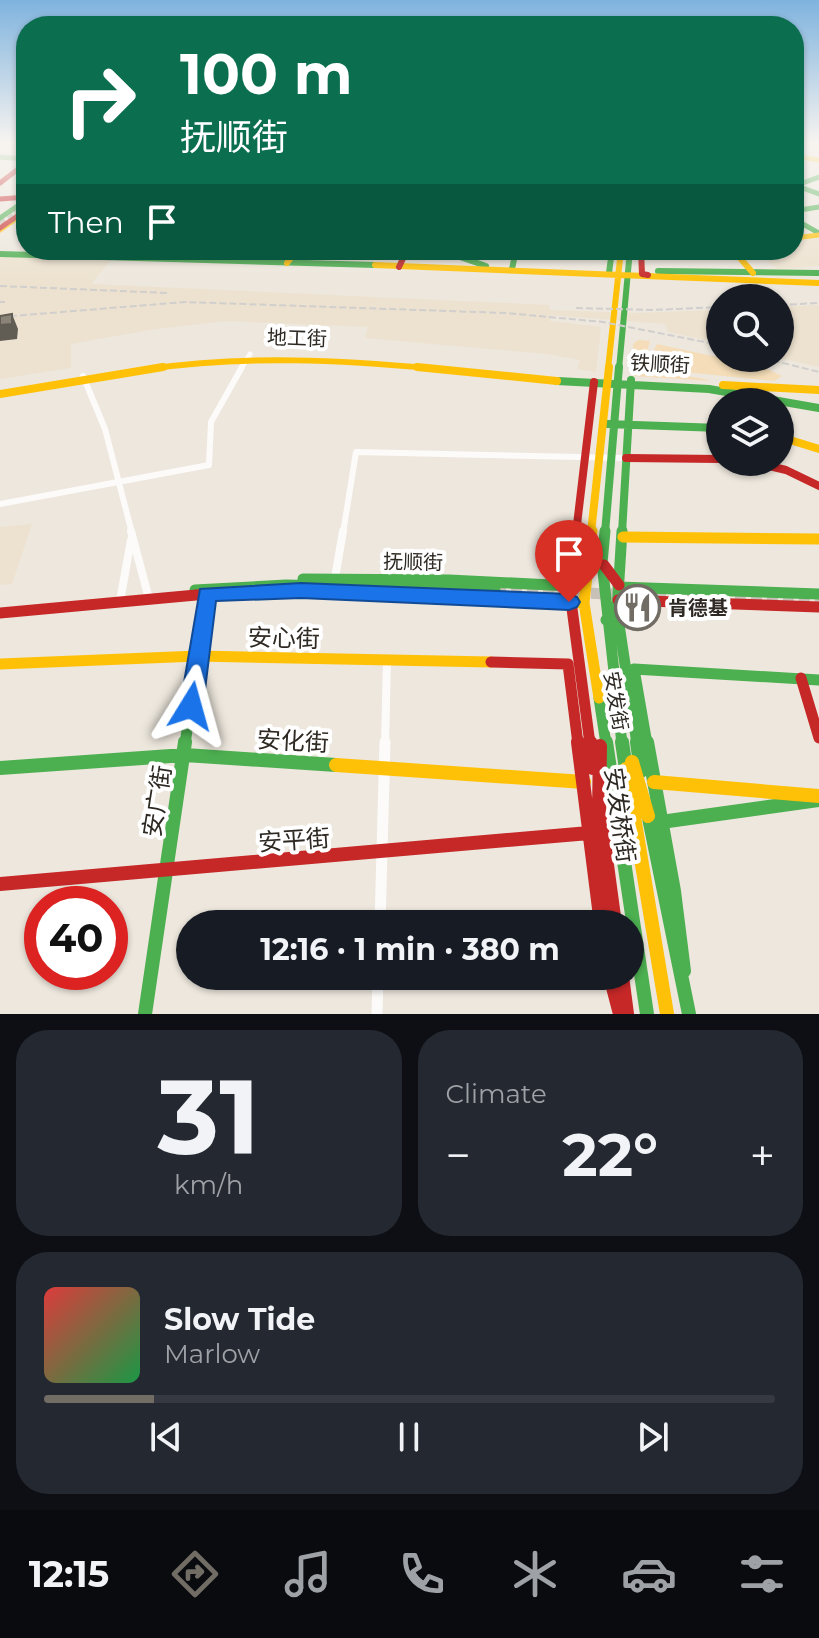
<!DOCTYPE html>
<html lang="en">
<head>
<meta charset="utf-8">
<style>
  body { margin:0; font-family:Montserrat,"Noto Sans SC",sans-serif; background:#242831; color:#f1f3f6; height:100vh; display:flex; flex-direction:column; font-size:30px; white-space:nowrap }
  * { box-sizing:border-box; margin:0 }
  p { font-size:26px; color:#9ea1a6 }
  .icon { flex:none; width:44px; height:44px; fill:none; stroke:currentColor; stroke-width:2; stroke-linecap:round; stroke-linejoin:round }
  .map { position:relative; height:1014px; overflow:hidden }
  .panel { display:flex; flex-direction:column; gap:16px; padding:16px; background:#0d0f14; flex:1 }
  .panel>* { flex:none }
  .top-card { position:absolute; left:16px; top:16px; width:788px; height:244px; border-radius:32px; box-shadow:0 2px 6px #0004; background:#0b6e4f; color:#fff; overflow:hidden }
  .tools { position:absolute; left:706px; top:284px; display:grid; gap:16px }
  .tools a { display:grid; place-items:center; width:88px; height:88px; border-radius:50%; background:#171b24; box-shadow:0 2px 6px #0004; font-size:40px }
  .speed { position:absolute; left:24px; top:886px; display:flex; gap:16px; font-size:40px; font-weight:700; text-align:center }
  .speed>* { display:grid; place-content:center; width:104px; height:104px; border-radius:50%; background:#171b24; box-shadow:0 2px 6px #0004; line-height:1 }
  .speed .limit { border:12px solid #d22; background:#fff; color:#111 }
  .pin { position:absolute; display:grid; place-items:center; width:68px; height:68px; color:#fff; margin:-82px -34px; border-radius:50% 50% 50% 0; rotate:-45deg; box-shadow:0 0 8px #0007 }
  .pin .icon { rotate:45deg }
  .me { position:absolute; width:88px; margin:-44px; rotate:8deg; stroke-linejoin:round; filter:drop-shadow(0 0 6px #0008) }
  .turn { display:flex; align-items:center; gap:28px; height:168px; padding:0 32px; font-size:36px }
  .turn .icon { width:104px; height:104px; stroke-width:2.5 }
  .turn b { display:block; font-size:56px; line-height:68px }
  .then { display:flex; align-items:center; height:76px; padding:0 32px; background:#0003; gap:16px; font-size:30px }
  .big { font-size:60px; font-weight:700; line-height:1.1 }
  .panel .card { flex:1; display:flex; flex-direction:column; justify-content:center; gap:12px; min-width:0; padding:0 28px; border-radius:32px; background:#242831 }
  .panel .dial { align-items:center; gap:0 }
  .dial b { font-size:104px; line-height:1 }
  .song { display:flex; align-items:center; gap:24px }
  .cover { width:96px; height:96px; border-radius:12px; background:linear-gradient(135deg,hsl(0 70% 55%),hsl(140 70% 35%)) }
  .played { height:8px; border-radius:4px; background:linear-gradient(90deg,#716c64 15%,#363941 15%) }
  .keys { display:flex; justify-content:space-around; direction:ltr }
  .heat { display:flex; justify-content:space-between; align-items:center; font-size:44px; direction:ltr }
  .panel .tiles { flex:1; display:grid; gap:16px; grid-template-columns:1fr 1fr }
  .card:last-child { grid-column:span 2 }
  .trip { position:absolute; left:176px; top:910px; width:468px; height:80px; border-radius:40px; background:#171b24; box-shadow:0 2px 6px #0004; font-weight:700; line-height:80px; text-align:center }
  .dock { display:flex; height:128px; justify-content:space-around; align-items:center; background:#090b0e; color:#9ea1a6 }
  .dock .icon { width:56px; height:56px }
  .dock .active { color:#716c64 }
  .dock b { font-size:36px; color:#f1f3f6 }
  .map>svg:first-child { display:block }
</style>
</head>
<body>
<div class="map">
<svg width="819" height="1014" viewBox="0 0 819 1014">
  <rect width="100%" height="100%" fill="#ede7dd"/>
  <path fill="#ede2cf" d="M819 238V266L777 269 756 250H794V240Z
    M0 256 112 259 91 284 549 305 550 310 635 313 720 310V343L668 332 665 324 550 315V321L601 327 596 372 577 369 580 360 548 354 365 338 368 327 227 321 155 329 71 344V368L0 379Z
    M819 305V367L780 358V307Z
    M32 524 12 584 0 585V527Z"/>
  <path fill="#f4ddb8" d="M638 340 650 341 646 356C663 378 689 374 711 381L634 376 633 344Z
    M657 344 763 367 782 376 774 381 684 372 656 358 653 352Z"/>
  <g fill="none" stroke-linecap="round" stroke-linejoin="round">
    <path stroke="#c7c1b8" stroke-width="11" stroke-dasharray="11 5" stroke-linecap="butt" d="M495 590 819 601"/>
    <path stroke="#c7c1b8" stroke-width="6" stroke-dasharray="6 3" stroke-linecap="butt" d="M0 223 26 206"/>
    <path stroke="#fcfbfa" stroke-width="5" d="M178 260 188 250
      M241 369 250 354"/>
    <path stroke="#fcfbfa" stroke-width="6" d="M83 376 105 429 132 533
      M0 504 209 465 211 422 242 367
      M343 533 356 452 626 458"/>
    <path stroke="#fcfbfa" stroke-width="8" d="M131 531 149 599
      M335 578 343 531
      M120 601 131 540
      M385 744 387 659"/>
    <path stroke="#fcfbfa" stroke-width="11" d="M380 924 385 742
      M377 1014 378 976"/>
    <path stroke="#4caf50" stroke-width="5" d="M0 157 26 159
      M794 186 819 177
      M797 186 819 194
      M794 211 819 207
      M0 218 26 200
      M794 219 819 233"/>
    <path stroke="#4caf50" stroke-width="6" d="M440 250 486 266
      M0 254 375 265
      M512 269 516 250
      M658 271 819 273
      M609 273 612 250
      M619 369 630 250"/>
    <path stroke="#4caf50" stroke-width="8" d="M557 381 709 389 819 408
      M607 424 720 428
      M605 533 619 367
      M622 533 631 380"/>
    <path stroke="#4caf50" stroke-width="11" d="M605 531 602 563 622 744
      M622 531 617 611 637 744
      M303 579 449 580 572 586
      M618 587 819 594
      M195 590 286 585 495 590
      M606 620 618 603
      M599 698 606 744
      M185 744 207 594
      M647 744 634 669 819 680"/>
    <path stroke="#4caf50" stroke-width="14" d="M606 742 647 1014
      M622 742 626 769
      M637 742 641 771
      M647 742 674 891 684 971
      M0 768 185 755 336 765
      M648 813 689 1014
      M661 822 819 800
      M145 1014 185 742"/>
    <path stroke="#ffc107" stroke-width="5" d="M794 156 819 160
      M0 230 26 212
      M794 238 819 235"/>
    <path stroke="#ffc107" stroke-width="6" d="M733 250 753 273
      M287 263 297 250
      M375 265 819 283
      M149 369C245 355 342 360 439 369
      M608 369 621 250"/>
    <path stroke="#ffc107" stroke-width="8" d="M417 367 557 381
      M723 385 819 390
      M0 394 163 367
      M780 437 819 449
      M591 533 609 367"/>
    <path stroke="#ffc107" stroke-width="11" d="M592 531 584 603 599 698
      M623 537 819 539
      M316 592 584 603
      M0 664 198 656 491 662"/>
    <path stroke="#ffc107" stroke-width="14" d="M632 762 648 816
      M336 765 584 782
      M626 769 667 1014
      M654 782 819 796"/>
    <path stroke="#c62828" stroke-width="5" d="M794 152 798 143
      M0 183 26 163
      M0 199 26 197
      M0 228 26 210"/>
    <path stroke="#c62828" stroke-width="6" d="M641 250 642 274 648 275
      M399 267 407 250"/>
    <path stroke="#c62828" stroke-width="8" d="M626 458 720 459
      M752 462 786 470 819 486
      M576 533 594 382"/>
    <path stroke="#c62828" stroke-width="11" d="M576 531 569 586 590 744
      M604 565 619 585
      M618 600 819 607
      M0 613 207 594 316 592
      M491 662 568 664 578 744
      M801 678 819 738"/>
    <path stroke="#c62828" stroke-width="14" d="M578 742 601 924
      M590 742 593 768
      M599 806 615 924
      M599 811 600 746
      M0 884 589 833
      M610 976 620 1014
      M622 976 627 1014"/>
    <path stroke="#d1cfcd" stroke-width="2" stroke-dasharray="7 3" stroke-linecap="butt" d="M0 286 168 293
      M0 302H5
      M780 305 819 303
      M576 308 653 310 720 307
      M0 317 185 302 506 313 603 322 720 345
      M763 358 819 372"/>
  </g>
  <path fill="#615c54" d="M12 314 18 329 17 339 0 341V325Z"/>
  <path fill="#8a8378" stroke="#615c54" stroke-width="2" d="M12 314V324L0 325V316Z"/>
  <linearGradient id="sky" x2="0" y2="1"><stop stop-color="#7fb3de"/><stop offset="0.5" stop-color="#f7f4f0"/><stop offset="1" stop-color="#f7f4f0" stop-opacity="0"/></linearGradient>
  <rect width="819" height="285" fill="url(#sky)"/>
  <path fill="#1a73e8" stroke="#114b97" stroke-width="2" d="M301 583 569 594 577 597 580 602 577 607 569 610 301 598 216 601 203 706 199 713 191 715 183 713 180 706 200 589Z"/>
  <defs>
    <symbol id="restaurant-ring" viewBox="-11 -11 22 22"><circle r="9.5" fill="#fff" stroke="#716c64" stroke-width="1.5"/><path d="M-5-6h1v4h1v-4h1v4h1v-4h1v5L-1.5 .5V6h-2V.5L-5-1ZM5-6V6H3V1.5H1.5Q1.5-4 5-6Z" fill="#716c64"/></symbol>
  </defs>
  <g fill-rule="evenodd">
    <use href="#restaurant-ring" x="612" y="582" width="51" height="51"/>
  </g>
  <g text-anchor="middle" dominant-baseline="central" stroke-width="8" stroke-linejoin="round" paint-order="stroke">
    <g font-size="20" fill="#2e2923" stroke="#fff">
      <text transform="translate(297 338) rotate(2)">地工街</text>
      <text transform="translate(660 364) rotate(3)">铁顺街</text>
      <text transform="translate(413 562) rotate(1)">抚顺街</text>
      <text transform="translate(616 701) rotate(80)">安发街</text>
    </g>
    <g font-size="20" font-weight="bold" fill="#2e2923" stroke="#fff" text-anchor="start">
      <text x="668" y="608">肯德基</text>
    </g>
    <g font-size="24" fill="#2e2923" stroke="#fff">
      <text transform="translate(284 638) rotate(1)">安心街</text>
      <text transform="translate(293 741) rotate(3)">安化街</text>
      <text transform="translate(157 801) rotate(-81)">安广街</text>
      <text transform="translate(620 815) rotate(82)">安发桥街</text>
      <text transform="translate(294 840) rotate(-4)">安平街</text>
    </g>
  </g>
</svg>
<div class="tools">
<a><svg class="icon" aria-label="search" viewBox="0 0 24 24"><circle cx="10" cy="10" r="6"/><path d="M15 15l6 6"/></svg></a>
<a><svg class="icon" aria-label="layers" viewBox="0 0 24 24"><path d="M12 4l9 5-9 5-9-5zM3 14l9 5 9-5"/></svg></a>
</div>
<div class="speed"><div class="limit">40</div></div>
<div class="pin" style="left:569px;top:602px;background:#d93025"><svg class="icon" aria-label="arrive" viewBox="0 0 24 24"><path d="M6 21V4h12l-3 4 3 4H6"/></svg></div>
<svg class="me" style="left:191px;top:706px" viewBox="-20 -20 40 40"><path d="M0-17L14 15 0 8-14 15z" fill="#1a73e8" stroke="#fff" stroke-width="4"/></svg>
<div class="trip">12:16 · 1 min · 380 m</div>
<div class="top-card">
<div class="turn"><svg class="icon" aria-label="right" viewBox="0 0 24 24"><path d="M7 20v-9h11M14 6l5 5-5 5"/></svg><div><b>100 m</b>抚顺街</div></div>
<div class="then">Then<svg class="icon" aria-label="arrive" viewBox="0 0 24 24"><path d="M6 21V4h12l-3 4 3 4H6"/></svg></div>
</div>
</div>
<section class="panel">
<div class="tiles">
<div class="card dial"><b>31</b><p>km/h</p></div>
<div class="card"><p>Climate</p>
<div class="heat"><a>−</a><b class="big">22°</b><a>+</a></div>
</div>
<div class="card">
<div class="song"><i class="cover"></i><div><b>Slow Tide</b><p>Marlow</p></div></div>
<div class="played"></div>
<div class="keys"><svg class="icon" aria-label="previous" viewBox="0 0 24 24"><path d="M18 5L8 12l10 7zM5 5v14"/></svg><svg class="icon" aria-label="pause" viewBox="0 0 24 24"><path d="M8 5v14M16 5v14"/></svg><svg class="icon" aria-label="next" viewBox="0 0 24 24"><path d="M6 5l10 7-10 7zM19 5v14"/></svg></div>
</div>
</div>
</section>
<nav class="dock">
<b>12:15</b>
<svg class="icon active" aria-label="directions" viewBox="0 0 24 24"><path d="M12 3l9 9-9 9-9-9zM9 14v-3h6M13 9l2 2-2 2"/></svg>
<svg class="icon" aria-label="music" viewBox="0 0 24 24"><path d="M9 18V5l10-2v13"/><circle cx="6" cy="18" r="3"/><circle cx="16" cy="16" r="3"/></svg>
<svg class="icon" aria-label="phone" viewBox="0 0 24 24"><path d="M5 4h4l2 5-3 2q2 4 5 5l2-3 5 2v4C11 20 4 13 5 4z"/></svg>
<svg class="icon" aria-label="climate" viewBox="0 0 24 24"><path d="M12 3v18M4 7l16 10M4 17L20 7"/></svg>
<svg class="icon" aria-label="car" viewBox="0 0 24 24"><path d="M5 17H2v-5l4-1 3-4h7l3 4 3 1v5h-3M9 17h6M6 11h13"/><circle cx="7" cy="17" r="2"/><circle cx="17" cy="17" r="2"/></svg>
<svg class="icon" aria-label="filters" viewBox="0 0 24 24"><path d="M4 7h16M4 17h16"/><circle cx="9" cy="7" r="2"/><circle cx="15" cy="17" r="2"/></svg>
</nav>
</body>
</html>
